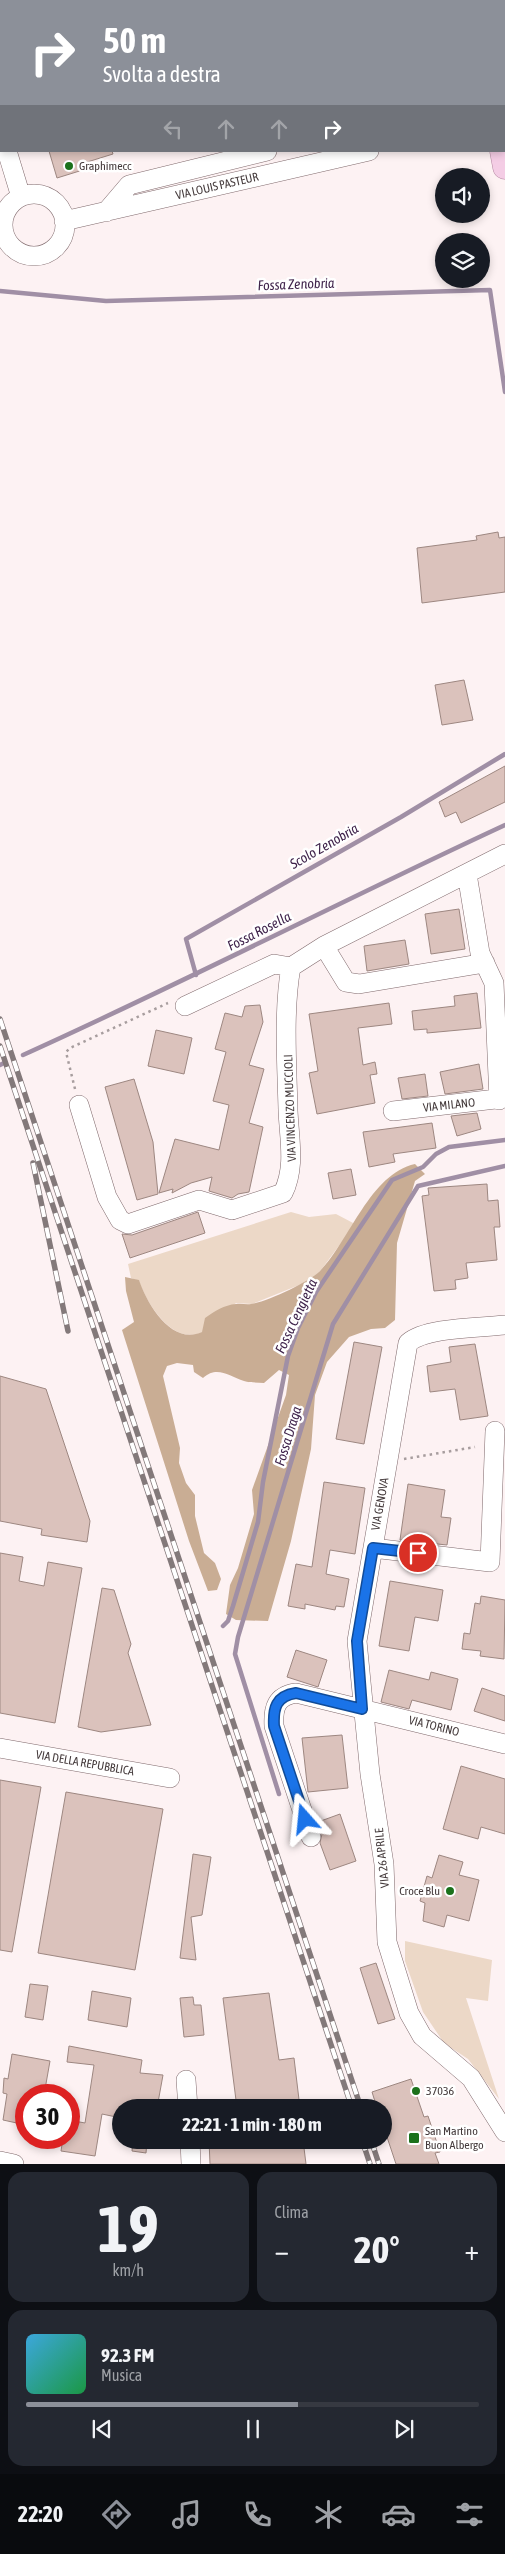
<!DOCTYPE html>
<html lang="it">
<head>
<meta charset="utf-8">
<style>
  body { margin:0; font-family:"Asap Condensed",sans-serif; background:#242831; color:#f1f3f6; height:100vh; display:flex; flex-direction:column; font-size:19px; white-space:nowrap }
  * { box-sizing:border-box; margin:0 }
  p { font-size:16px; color:#9ea1a6 }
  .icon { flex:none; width:28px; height:28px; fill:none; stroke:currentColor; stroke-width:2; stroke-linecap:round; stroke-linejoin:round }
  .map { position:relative; height:2164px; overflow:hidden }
  .drawer { display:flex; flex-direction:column; gap:8px; padding:8px; background:#0d0f14; flex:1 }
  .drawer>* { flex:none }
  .guide { position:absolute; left:0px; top:0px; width:505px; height:152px; box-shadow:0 2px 8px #0003; background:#8c9099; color:#fff; overflow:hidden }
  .controls { position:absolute; left:435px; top:168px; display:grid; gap:10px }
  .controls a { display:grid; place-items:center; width:55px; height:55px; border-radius:50%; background:#171b24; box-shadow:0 2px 8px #0003; font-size:25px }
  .speed { position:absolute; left:15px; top:2084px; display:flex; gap:10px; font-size:25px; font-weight:700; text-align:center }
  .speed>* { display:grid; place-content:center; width:65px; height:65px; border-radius:50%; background:#171b24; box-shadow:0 2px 8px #0003; line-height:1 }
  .speed .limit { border:8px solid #d22; background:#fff; color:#111 }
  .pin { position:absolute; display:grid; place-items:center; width:42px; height:42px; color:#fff; margin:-21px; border:2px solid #fff; border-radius:50%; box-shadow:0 1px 5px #0007 }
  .me { position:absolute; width:55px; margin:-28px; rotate:342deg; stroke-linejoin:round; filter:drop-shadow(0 0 4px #0008) }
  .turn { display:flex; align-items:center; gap:18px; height:105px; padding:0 20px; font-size:22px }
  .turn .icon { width:65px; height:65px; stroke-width:2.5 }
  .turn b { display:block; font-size:35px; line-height:42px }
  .lanes { display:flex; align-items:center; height:48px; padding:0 20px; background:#0003; justify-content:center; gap:25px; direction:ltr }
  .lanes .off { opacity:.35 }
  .big { font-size:38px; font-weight:700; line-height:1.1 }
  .drawer .tile { flex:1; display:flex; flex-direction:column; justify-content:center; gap:8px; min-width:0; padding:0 18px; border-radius:15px; background:#242831 }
  .drawer .dial { align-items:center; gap:0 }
  .dial b { font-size:65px; line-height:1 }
  .song { display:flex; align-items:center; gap:15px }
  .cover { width:60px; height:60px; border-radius:8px; background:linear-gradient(135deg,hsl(200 70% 55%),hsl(140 70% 35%)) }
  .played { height:5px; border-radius:2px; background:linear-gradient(90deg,#8c9099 60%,#363941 60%) }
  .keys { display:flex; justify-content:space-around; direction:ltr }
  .heat { display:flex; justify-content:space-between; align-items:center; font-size:28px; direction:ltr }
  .drawer .tiles { flex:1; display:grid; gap:8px; grid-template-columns:1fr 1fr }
  .tile:last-child { grid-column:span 2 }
  .trip { position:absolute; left:112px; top:2099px; width:280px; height:50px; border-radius:25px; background:#171b24; box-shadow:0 2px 8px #0003; font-weight:700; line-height:50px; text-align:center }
  .tab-bar { display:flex; height:80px; justify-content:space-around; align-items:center; background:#090b0e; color:#9ea1a6 }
  .tab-bar .icon { width:35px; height:35px }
  .tab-bar .current { color:#8c9099 }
  .tab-bar b { font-size:22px; color:#f1f3f6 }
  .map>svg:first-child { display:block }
</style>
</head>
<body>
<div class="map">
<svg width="505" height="2164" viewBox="0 0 505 2164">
  <rect width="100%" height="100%" fill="#fdf2f3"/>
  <path fill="#ecd8c7" d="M291 1212 309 1217 336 1214 355 1224 321 1270 309 1281 252 1304 236 1303C227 1311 208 1332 197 1334 169 1341 146 1301 139 1281L131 1278 128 1264Z
    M405 1941 492 1960 488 2001 466 1998 499 2099 468 2059 444 2043 423 2012 405 1961Z"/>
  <path fill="#c9ad94" d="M415 1164 425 1174 415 1181 397 1243 395 1320 385 1328 371 1329 349 1337 327 1362 315 1395 311 1449 291 1541 268 1621 236 1620 226 1614 230 1585 238 1568 254 1514 252 1490 286 1395 289 1375 279 1370 264 1383C257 1382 250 1383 244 1381 229 1376 217 1365 203 1378L194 1372 193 1365 177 1363 167 1366 163 1376 180 1448 179 1463 186 1483 195 1495V1516L204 1553 215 1563 221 1579 217 1590 208 1591 189 1541 122 1330 134 1322 126 1291 125 1277 139 1280C147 1304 172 1346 202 1332L205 1318C215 1311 224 1305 236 1304 241 1303 246 1305 251 1304 267 1302 309 1282 320 1271 350 1240 370 1174 415 1164Z"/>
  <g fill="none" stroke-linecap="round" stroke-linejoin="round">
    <path stroke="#a08fa5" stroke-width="4.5" d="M0 291 106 301 490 290 505 392
      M196 975 186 939 401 817 505 754
      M23 1055C185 982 343 900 505 825
      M0 1065 4 1063
      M223 1626 228 1621 233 1606 258 1522 263 1482 288 1356 298 1328 316 1292 392 1180 423 1167 436 1154 449 1147 505 1140
      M279 1794 235 1654 238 1637 333 1324 418 1186 505 1166"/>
  </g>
  <path fill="#dbc2bc" stroke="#9d8781" d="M49 151H112L113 154 84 163 86 169 57 178Z
    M498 532 499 538 505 537V592L422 603 417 548 477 540 476 536Z
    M464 680 473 720 442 725 435 685Z
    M505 766V802L461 823 456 812 445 817 439 802Z
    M459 909 465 949 431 954 425 914Z
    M405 940 409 964 367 971 364 946Z
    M477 993 481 1028 427 1033V1029L414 1030 412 1011 455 1006 454 996Z
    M389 1003 392 1024 358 1028 363 1065 375 1062 377 1074 370 1075 375 1103 317 1114 309 1073 318 1071 309 1014Z
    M260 1005 263 1022 249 1065 264 1069 249 1123 263 1127 249 1192 238 1194 232 1198 209 1191 212 1177 191 1183 172 1193 173 1189 159 1193 175 1139 219 1150 229 1105 213 1101 226 1052 215 1049 225 1013 242 1017 245 1006Z
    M156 1030 192 1038 184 1074 148 1066Z
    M479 1064 483 1089 445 1094 440 1072Z
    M425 1074 428 1096 402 1099 398 1078Z
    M134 1079 153 1142 158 1194 137 1200 105 1087Z
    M477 1113 481 1129 457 1136 451 1116Z
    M432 1123 436 1148 393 1154 395 1162 369 1167 363 1132Z
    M351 1169 356 1195 333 1199 328 1173Z
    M487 1184 488 1201 498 1200 500 1227H494L497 1260 466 1263 468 1278 455 1280 456 1289 434 1291 422 1196 429 1195 428 1188Z
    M198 1212 205 1233 130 1258 122 1234 132 1235Z
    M354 1342 382 1347 364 1444 336 1439Z
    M475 1344 488 1416 460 1420 455 1389 430 1392 427 1366 451 1362 449 1347Z
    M0 1376 46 1389 90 1521 87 1542 41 1535 42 1529 0 1521Z
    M324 1482 365 1488 355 1554 330 1550 326 1574 349 1579 344 1607 336 1606 335 1610 305 1604V1609L288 1606 296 1564 312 1567Z
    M408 1484 445 1490 441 1517 451 1518 447 1545 400 1540Z
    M0 1553 23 1557 19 1581 44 1586 48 1562 82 1568 55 1723 0 1713Z
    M390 1581 443 1590 438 1621 415 1617 409 1651 379 1646Z
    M102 1588 114 1590 131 1644 128 1653 151 1725 101 1732 78 1727Z
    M481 1596 505 1600 504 1659 480 1656 481 1651 462 1649 464 1633 470 1634 475 1603 480 1604Z
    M296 1650 327 1660 318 1687 287 1677Z
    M389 1670 429 1680 431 1672 458 1679 451 1710 412 1700 409 1709 381 1702Z
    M482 1688 505 1696V1721L474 1711Z
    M342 1735 348 1788 308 1792 302 1738Z
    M461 1766 505 1779V1834L481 1827 478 1839 443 1829Z
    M0 1780 41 1787 12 1952 0 1950Z
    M66 1792 163 1809 135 1970 38 1953Z
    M340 1814 356 1861 330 1870 320 1843 322 1834 318 1822Z
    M193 1854 211 1857 202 1915 191 1917 196 1960 180 1958Z
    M439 1855 463 1862 459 1875 479 1880 469 1921 447 1915 444 1927 423 1921 425 1903 420 1901 427 1876 432 1878Z
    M376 1963 395 2019 378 2024 360 1968Z
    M30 1984 48 1986 43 2020 25 2017Z
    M92 1991 131 1998 127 2027 88 2020Z
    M269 1993 279 2060 294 2058 300 2108H237L223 1998Z
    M193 1997 194 2005H201L204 2035 184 2037 180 1998Z
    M69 2046 142 2060 140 2073 163 2075 157 2108H121V2118L102 2114 95 2156 61 2151 63 2138H69V2120L85 2123 94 2065 67 2062Z
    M12 2054 50 2061 44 2095H26V2125L3 2120 7 2094 3 2093 4 2078 8 2079Z
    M411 2079 424 2117 428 2116 440 2152 435 2153 439 2164H396L384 2128V2108H377L372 2092Z
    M133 2140H147L146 2153 132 2151Z
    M209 2140H303L306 2164H210Z"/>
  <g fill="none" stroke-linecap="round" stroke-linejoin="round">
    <path stroke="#d8cdce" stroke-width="19" stroke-dasharray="19 9" stroke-linecap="butt" d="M432 0V1"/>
    <defs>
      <path id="minor" d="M92 1 96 0
        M0 31 1 30
        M504 121H505
        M0 126 1 130
        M7 151 21 197
        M3 225a31 31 0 1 1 62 0a31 31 0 1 1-62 0Z
        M106 212 129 185 267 151
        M64 221 369 151
        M467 874 480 953 494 983 499 1100
        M324 946 346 982 359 984 485 963
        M185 1006 274 964 291 967
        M79 1105 107 1197 120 1220 128 1224 199 1200 232 1210 283 1193C296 1167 289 1138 288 1110 287 1066 283 1010 291 967L324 946 505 854
        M393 1111 505 1098
        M505 1325C480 1328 426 1327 408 1343L357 1641 370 1774 384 1864 387 1942 409 2013 422 2036 471 2078 505 2132
        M373 1548 490 1562 495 1431
        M0 1748 170 1778
        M311 1837 274 1726C273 1708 276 1696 296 1693L505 1744
        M186 2080 188 2108
        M190 2140 191 2164
        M0 2161 14 2164"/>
      <path id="major" d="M471 0 472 1
        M502 151 505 167"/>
    </defs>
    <use href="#minor" stroke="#806a6d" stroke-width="20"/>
    <use href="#major" stroke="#b1849e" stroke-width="25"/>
    <path stroke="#a79d9e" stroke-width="2.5" stroke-dasharray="2.5 4" stroke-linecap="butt" d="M75 1089 66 1052 70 1048 168 1003
      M404 1459 475 1447"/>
    <use href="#minor" stroke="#fff" stroke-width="19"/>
    <use href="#major" stroke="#f4cde5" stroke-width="24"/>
    <defs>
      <path id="rail" d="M0 1019 361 2108
        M0 1046 352 2108
        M33 1163 68 1331
        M362 2140 370 2164
        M371 2140 379 2164"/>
    </defs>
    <use href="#rail" stroke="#83797a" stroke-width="5.5"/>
    <use href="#rail" stroke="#fff" stroke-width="4" stroke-dasharray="11" stroke-linecap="butt"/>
  </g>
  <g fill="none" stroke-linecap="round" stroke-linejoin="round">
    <defs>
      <path id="route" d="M305 1819 274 1726C273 1708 276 1696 296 1693L362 1709 357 1641 373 1548 418 1553"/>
    </defs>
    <use href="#route" stroke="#114b97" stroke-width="12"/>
    <use href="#route" stroke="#1a73e8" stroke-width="9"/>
  </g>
  <g fill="#1b711b" stroke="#fff" stroke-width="2">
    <circle cx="69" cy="166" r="5"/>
    <circle cx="450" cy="1891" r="5"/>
    <circle cx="416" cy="2091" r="5"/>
    <rect x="408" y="2132" width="12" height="12" rx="2.5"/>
  </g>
  <g text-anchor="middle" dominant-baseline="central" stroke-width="5" stroke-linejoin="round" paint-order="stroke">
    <g font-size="12" fill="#443a3b" stroke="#fff" text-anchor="start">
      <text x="79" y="166">Graphimecc</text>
      <text x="440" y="1891" text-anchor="end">Croce Blu</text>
      <text x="426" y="2091">37036</text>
      <text x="425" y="2131">San Martino<tspan x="425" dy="14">Buon Albergo</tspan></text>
    </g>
    <g font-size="12" fill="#443a3b" stroke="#fff">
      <text transform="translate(217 186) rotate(-13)">VIA LOUIS PASTEUR</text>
      <text transform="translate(449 1105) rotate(-6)">VIA MILANO</text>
      <text transform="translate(290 1108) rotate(-92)">VIA VINCENZO MUCCIOLI</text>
      <text transform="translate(380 1504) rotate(-80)">VIA GENOVA</text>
      <text transform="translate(434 1726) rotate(14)">VIA TORINO</text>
      <text transform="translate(85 1763) rotate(10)">VIA DELLA REPUBBLICA</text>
      <text transform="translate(382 1858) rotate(-96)">VIA 26 APRILE</text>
    </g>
    <g font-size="14" font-style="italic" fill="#3f234b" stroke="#fff">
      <text transform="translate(296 284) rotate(-2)">Fossa Zenobria</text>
      <text transform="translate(324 846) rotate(-30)">Scolo Zenobria</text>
      <text transform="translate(259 931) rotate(-27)">Fossa Rosella</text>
      <text transform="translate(296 1316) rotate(-65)">Fossa Cengietta</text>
      <text transform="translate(288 1436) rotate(-73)">Fossa Draga</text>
    </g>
  </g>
</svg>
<div class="controls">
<a><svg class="icon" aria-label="sound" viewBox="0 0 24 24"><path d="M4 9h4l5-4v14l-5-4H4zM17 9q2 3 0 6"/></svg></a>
<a><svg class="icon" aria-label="layers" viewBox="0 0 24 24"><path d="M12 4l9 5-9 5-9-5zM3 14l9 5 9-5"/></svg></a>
</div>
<div class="speed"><div class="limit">30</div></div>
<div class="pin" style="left:418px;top:1553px;background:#d93025"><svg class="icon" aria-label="arrive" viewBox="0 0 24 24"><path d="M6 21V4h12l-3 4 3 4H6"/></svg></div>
<svg class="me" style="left:305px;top:1819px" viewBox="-20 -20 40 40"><path d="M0-17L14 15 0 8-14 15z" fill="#1a73e8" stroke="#fff" stroke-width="4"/></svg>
<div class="trip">22:21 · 1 min · 180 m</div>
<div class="guide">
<div class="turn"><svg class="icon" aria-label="right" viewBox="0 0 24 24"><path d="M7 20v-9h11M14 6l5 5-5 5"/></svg><div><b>50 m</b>Svolta a destra</div></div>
<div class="lanes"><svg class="icon off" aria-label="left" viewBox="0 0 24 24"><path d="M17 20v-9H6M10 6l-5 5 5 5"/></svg><svg class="icon off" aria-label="ahead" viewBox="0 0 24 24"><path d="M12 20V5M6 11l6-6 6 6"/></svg><svg class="icon off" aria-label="ahead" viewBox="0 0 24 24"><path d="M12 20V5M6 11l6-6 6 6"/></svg><svg class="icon" aria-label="right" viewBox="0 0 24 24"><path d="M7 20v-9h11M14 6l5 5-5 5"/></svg></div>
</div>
</div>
<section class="drawer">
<div class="tiles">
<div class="tile dial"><b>19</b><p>km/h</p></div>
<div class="tile"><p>Clima</p>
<div class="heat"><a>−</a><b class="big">20°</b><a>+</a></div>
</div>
<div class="tile">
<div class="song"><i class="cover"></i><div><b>92.3 FM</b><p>Musica</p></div></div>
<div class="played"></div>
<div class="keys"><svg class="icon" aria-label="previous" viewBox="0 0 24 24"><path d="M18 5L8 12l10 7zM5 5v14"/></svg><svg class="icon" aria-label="pause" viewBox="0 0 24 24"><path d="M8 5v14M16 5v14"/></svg><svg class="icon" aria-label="next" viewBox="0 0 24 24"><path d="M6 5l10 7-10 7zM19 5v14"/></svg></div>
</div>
</div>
</section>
<nav class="tab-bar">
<b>22:20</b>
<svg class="icon current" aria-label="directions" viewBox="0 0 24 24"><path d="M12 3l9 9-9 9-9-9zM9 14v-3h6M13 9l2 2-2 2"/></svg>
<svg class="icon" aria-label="music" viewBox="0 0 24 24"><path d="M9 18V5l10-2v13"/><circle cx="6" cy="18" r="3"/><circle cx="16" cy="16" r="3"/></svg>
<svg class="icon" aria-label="phone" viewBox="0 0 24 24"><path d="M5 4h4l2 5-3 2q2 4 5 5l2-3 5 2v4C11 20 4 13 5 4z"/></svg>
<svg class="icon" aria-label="climate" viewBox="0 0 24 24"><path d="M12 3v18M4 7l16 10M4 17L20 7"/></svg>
<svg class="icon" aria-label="car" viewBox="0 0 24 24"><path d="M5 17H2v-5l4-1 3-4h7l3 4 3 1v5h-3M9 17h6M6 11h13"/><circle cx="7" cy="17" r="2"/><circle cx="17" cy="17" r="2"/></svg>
<svg class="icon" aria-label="filters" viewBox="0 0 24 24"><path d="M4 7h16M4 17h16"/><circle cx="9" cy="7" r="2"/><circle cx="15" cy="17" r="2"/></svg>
</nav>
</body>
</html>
